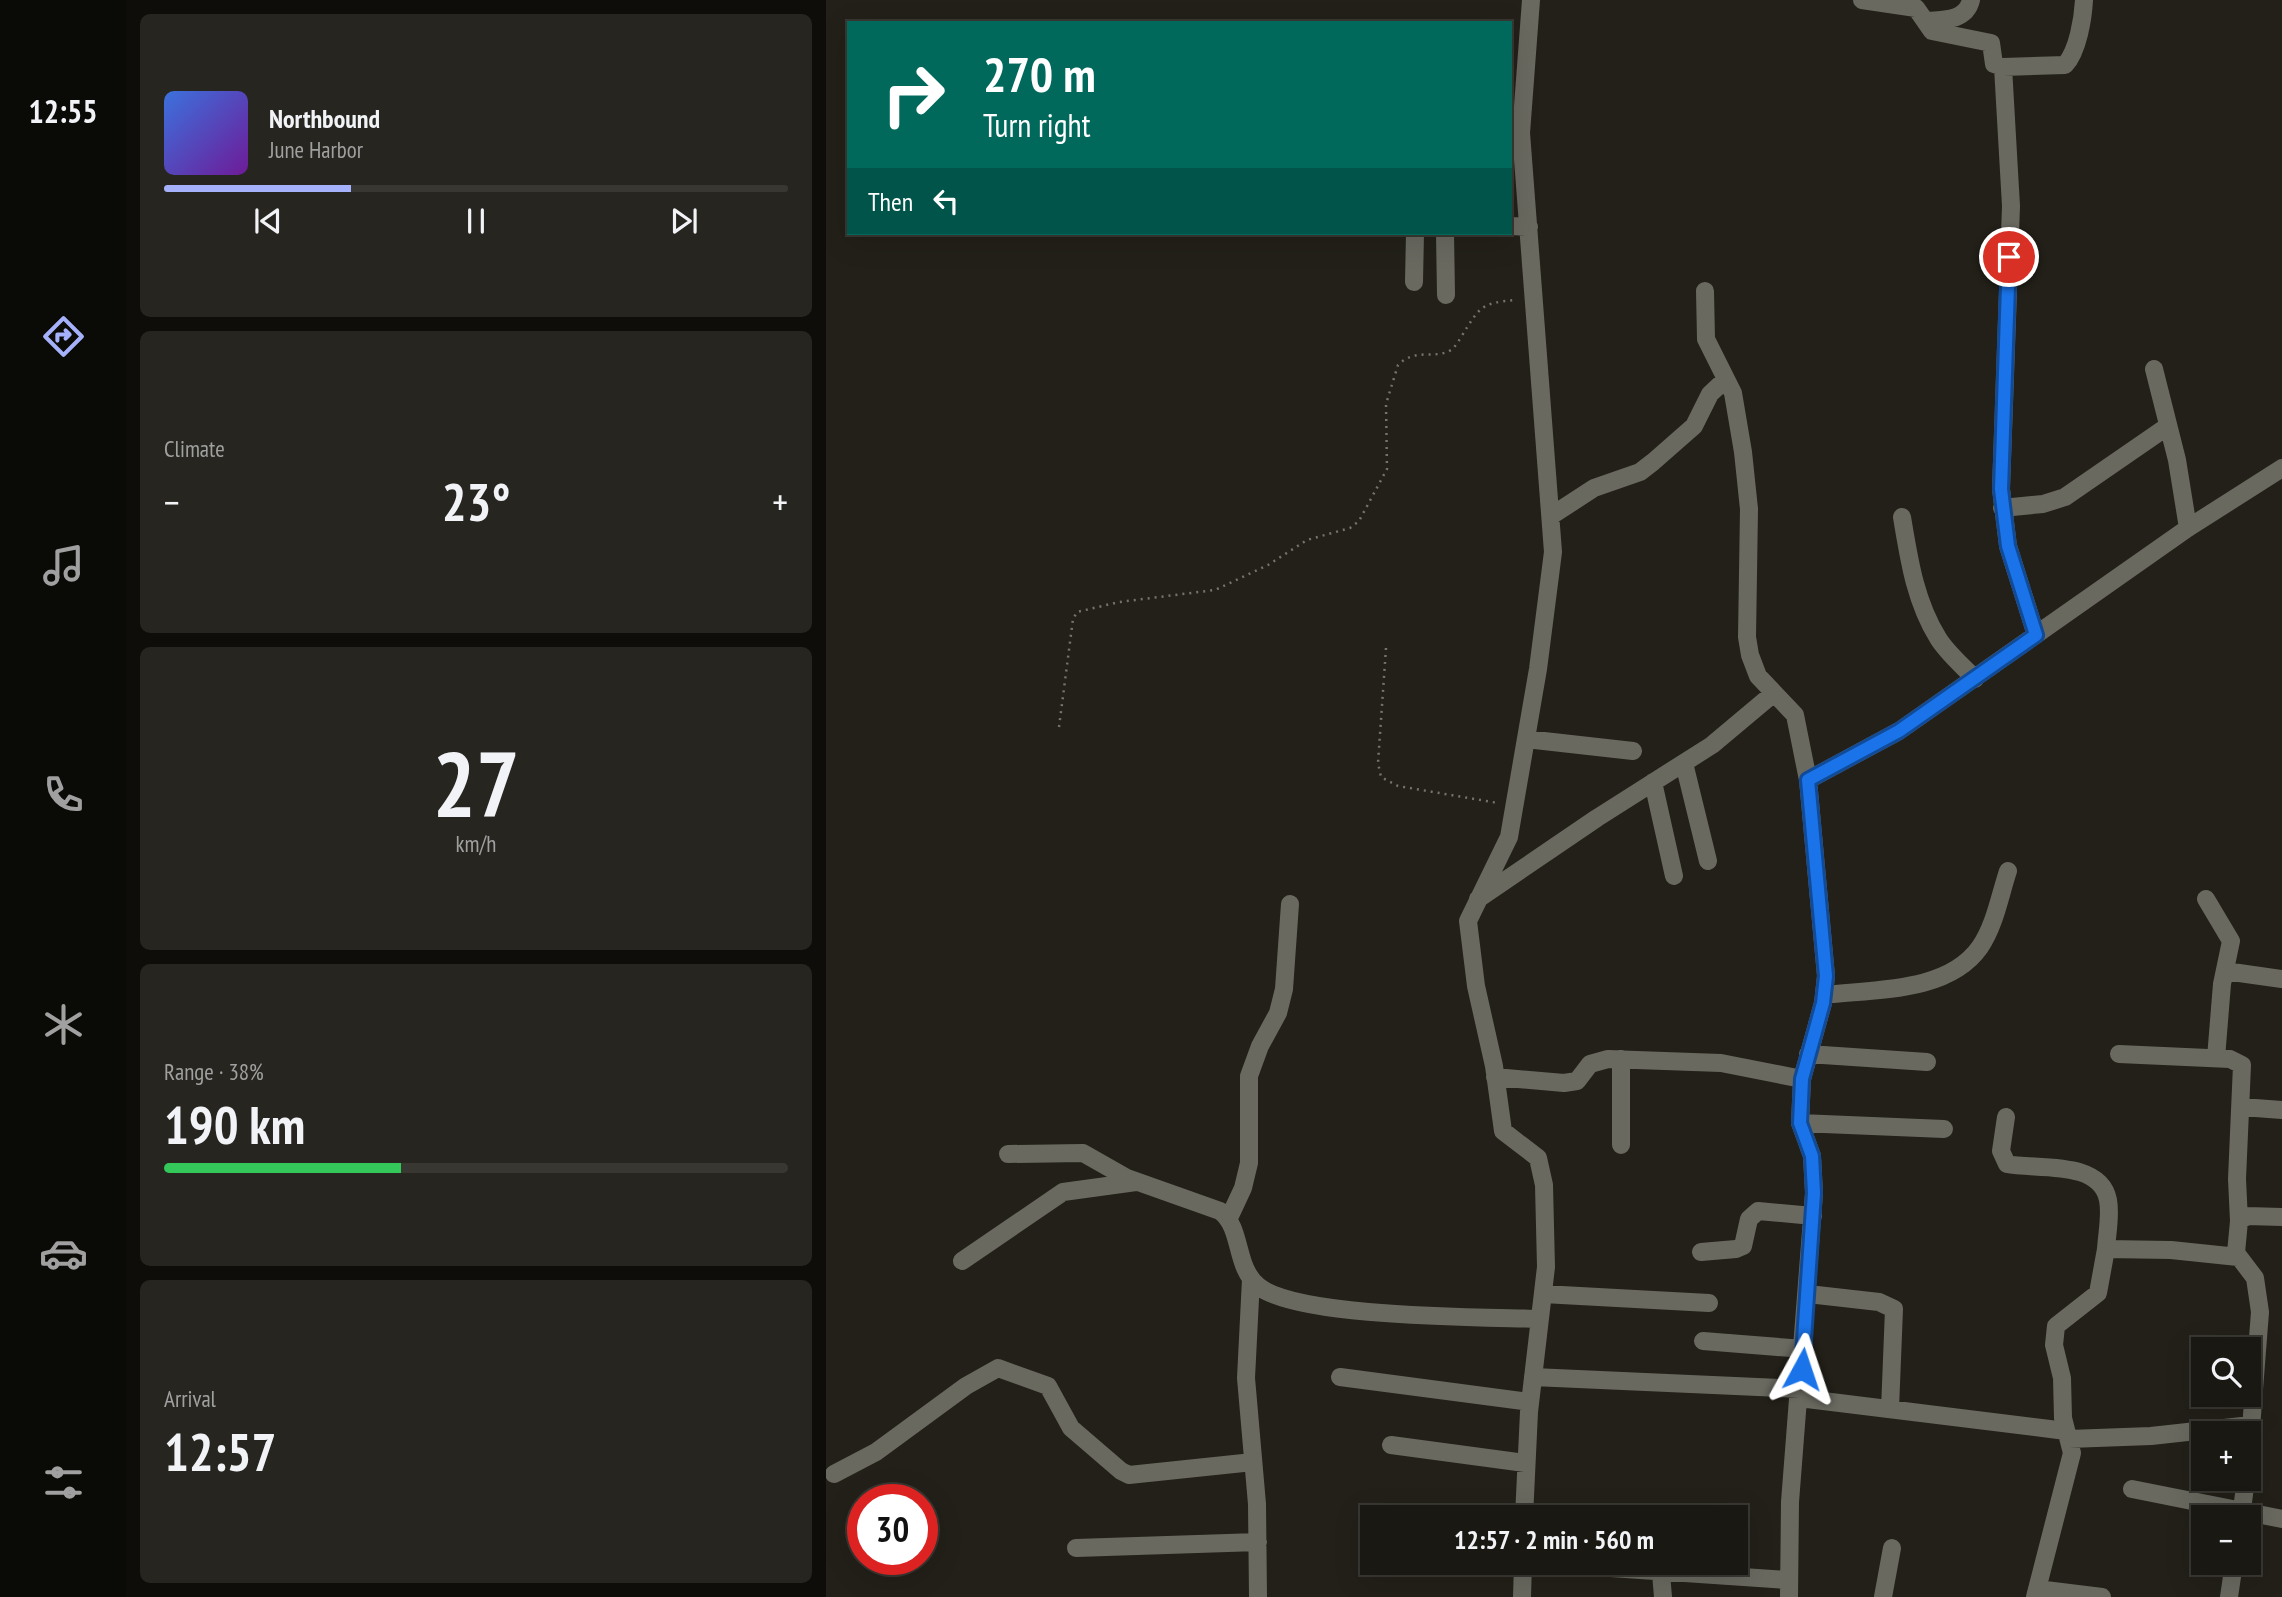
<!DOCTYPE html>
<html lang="en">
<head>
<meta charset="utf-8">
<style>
  body { margin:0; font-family:"PT Sans Narrow",sans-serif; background:#272520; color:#f1f3f6; height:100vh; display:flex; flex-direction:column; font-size:26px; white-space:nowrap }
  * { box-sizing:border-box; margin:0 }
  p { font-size:23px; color:#9fa09f }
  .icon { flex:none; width:38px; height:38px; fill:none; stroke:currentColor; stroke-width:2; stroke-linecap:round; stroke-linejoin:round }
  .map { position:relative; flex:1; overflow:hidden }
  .side { display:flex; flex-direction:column; gap:14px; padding:14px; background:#0e0d0a; width:700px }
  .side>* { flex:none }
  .top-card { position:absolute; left:21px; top:21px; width:665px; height:214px; border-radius:0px; box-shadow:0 7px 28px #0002,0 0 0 2px #383732; background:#00695c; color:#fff; overflow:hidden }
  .controls { position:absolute; left:1365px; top:1337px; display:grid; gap:14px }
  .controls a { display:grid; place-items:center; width:70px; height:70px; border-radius:0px; background:#1a1812; box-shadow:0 7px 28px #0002,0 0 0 2px #383732; font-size:35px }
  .speed { position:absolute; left:21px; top:1484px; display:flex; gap:14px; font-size:35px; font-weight:700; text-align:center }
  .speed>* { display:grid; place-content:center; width:91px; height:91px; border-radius:50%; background:#1a1812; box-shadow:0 7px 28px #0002,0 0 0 2px #383732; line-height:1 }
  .speed .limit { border:10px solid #d22; background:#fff; color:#111 }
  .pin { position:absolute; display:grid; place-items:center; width:60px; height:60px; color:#fff; margin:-30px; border:4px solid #fff; border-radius:50%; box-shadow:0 2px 7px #0007 }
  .me { position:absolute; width:77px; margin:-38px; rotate:5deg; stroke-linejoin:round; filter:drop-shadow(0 0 5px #0008) }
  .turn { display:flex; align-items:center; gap:24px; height:147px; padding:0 21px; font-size:32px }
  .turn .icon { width:91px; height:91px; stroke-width:2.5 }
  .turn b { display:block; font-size:49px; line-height:60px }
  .then { display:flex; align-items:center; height:66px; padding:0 21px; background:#0003; gap:14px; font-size:26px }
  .big { font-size:52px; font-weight:700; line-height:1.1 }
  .side .tile { flex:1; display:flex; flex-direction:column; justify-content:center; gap:10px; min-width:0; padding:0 24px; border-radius:10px; background:#272520 }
  .side .dial { align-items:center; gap:0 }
  .dial b { font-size:91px; line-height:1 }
  .song { display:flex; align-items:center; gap:21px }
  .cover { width:84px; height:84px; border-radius:10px; background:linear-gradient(135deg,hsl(220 70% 55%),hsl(280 70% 35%)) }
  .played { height:7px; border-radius:4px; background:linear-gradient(90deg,#a6b1fc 30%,#383732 30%) }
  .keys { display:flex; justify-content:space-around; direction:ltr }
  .heat { display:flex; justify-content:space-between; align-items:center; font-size:38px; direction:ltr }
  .charge { height:10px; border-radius:5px; background:linear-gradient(90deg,#34c759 38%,#383732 0) }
  .trip { position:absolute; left:534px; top:1505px; width:388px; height:70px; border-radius:0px; background:#1a1812; box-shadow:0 7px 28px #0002,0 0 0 2px #383732; font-weight:700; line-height:70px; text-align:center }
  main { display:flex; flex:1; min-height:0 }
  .tabs { display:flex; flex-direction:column; width:126px; justify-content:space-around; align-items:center; background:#0a0a07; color:#9fa09f }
  .tabs .icon { width:49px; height:49px }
  .tabs .active { color:#a6b1fc }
  .tabs b { font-size:32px; color:#f1f3f6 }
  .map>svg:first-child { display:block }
</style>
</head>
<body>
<main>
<nav class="tabs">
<b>12:55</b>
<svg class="icon active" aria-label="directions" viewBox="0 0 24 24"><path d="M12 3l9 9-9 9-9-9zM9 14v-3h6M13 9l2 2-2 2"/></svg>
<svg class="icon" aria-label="music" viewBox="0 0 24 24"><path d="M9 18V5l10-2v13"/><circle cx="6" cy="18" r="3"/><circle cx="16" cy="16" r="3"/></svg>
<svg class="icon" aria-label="phone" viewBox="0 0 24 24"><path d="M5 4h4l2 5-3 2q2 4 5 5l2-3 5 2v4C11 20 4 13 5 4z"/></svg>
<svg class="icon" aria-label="climate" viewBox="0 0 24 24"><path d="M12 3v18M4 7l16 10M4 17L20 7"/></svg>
<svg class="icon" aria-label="car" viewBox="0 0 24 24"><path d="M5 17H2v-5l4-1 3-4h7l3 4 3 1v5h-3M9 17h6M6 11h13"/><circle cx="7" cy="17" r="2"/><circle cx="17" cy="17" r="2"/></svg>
<svg class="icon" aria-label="filters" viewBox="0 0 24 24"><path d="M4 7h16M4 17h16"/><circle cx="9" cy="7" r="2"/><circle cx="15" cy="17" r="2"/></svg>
</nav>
<section class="side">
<div class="tile">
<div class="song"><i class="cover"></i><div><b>Northbound</b><p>June Harbor</p></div></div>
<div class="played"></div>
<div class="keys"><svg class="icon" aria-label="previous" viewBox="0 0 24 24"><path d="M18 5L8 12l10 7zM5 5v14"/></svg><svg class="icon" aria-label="pause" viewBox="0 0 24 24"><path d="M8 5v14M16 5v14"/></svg><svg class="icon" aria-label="next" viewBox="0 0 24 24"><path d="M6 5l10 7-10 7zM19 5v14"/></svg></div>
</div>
<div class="tile"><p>Climate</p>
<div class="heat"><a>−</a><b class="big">23°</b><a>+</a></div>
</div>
<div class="tile dial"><b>27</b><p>km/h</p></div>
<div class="tile"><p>Range · 38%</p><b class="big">190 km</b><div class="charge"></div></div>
<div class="tile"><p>Arrival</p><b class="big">12:57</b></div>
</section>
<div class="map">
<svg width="1456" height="1597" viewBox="0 0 1456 1597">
  <rect width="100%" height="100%" fill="#222018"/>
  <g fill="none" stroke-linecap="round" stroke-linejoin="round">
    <path stroke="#75736c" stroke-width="2.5" stroke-dasharray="2 5" stroke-linecap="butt" d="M560 648 552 763 555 777 572 786 672 803
      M233 727 247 619 251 612 293 602 389 590 442 565 481 540 524 528 533 521 561 469 560 404 572 365C590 347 609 360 625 350 629 347 632 342 635 337 654 307 654 303 690 300"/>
    <path stroke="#6a6960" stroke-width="18" d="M1036 0 1090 8 1106 31 1165 43 1168 64 1177 67 1185 206 1175 489 1182 546 1210 635
      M1100 21C1118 20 1140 21 1145 0
      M1177 67 1239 65C1252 51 1257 18 1258 0
      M684 226 703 227
      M619 233 620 295
      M588 282 589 233
      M879 291 880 339 907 393 917 452 923 509 921 637 924 655 932 676 969 715 982 780
      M1328 369 1351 460 1362 528
      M1176 508 1217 504 1239 497 1342 426
      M725 516 768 488 814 472 827 462 868 426 884 394 899 380
      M1076 517C1083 559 1089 601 1112 638 1121 653 1137 666 1149 679
      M700 739 807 751
      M858 763 882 861
      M827 782 848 876
      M652 899 771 818 886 745 948 693
      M1380 899 1405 941 1396 984 1390 1058
      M1399 971 1456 979
      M998 995C1048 989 1122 993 1154 947 1169 925 1174 895 1182 871
      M982 1054 1101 1062
      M1293 1054 1404 1059 1416 1065 1411 1179 1413 1221
      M795 1059V1145
      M669 1077 738 1083 751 1081 764 1064 782 1059 895 1063 976 1079
      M1416 1107 1456 1110
      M1180 1117 1175 1151 1181 1164C1209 1170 1274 1159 1282 1200 1285 1215 1281 1233 1280 1249
      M974 1123 1118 1129
      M182 1154 257 1153 301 1178 394 1211C417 1228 408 1266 432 1286 471 1318 657 1317 714 1319
      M403 1218 417 1188 423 1163V1076L434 1046 452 1013 458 989 464 904
      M875 1252 910 1249 917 1246 923 1219 932 1211 987 1216
      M136 1261 237 1192 310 1182
      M425 1279 420 1378 431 1504 432 1597
      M717 1294 883 1303
      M982 1294 1053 1302 1068 1309 1064 1409
      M877 1341 978 1349
      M514 1377 704 1402
      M707 1377 974 1389
      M973 1398 1240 1431
      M1243 1439 1325 1436 1425 1425
      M565 1445 699 1463
      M1423 1454 1434 1312 1429 1278 1410 1253 1413 1221 1421 1216 1456 1217
      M8 1474 50 1452 140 1386 172 1368 222 1386 245 1428 295 1471 303 1475 427 1462
      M1306 1489 1456 1519
      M698 1517 703 1412 720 1267 718 1185 712 1158 677 1131 668 1066 650 986 642 921 683 837 712 669 727 552 695 133 705 0
      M1415 1517 1420 1479
      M250 1548 432 1542
      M711 1563 961 1580
      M835 1573 837 1597
      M1211 1589 1276 1597
      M696 1597 697 1563
      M963 1597 964 1502 988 1193 986 1156 974 1123 976 1079 997 1003 1000 976 982 780 1073 731 1362 528 1456 468
      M1057 1597 1066 1548
      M1209 1597 1246 1453 1237 1418 1236 1378 1228 1345 1230 1326 1272 1293 1280 1249 1345 1250 1412 1257
      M1403 1597 1408 1563"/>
  </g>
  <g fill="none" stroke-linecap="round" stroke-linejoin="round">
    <defs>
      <path id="route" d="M976 1369 988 1193 986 1156 974 1123 976 1079 997 1003 1000 976 982 780 1073 731 1210 635 1182 546 1175 489 1183 257"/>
    </defs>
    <use href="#route" stroke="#114b97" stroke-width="18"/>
    <use href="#route" stroke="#1a73e8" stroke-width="12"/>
  </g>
</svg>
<div class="controls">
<a><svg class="icon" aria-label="search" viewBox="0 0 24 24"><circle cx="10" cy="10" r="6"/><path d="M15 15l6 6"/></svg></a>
<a>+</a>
<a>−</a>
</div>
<div class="speed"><div class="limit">30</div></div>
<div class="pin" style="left:1183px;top:257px;background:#d93025"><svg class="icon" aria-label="arrive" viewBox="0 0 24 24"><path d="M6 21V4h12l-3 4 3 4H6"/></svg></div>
<svg class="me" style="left:976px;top:1369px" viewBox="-20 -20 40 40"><path d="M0-17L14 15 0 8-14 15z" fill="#1a73e8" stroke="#fff" stroke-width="4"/></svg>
<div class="trip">12:57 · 2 min · 560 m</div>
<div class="top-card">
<div class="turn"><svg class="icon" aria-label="right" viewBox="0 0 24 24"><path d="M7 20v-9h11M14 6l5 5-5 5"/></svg><div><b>270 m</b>Turn right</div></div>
<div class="then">Then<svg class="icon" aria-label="left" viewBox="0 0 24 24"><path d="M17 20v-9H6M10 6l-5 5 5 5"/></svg></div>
</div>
</div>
</main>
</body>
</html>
